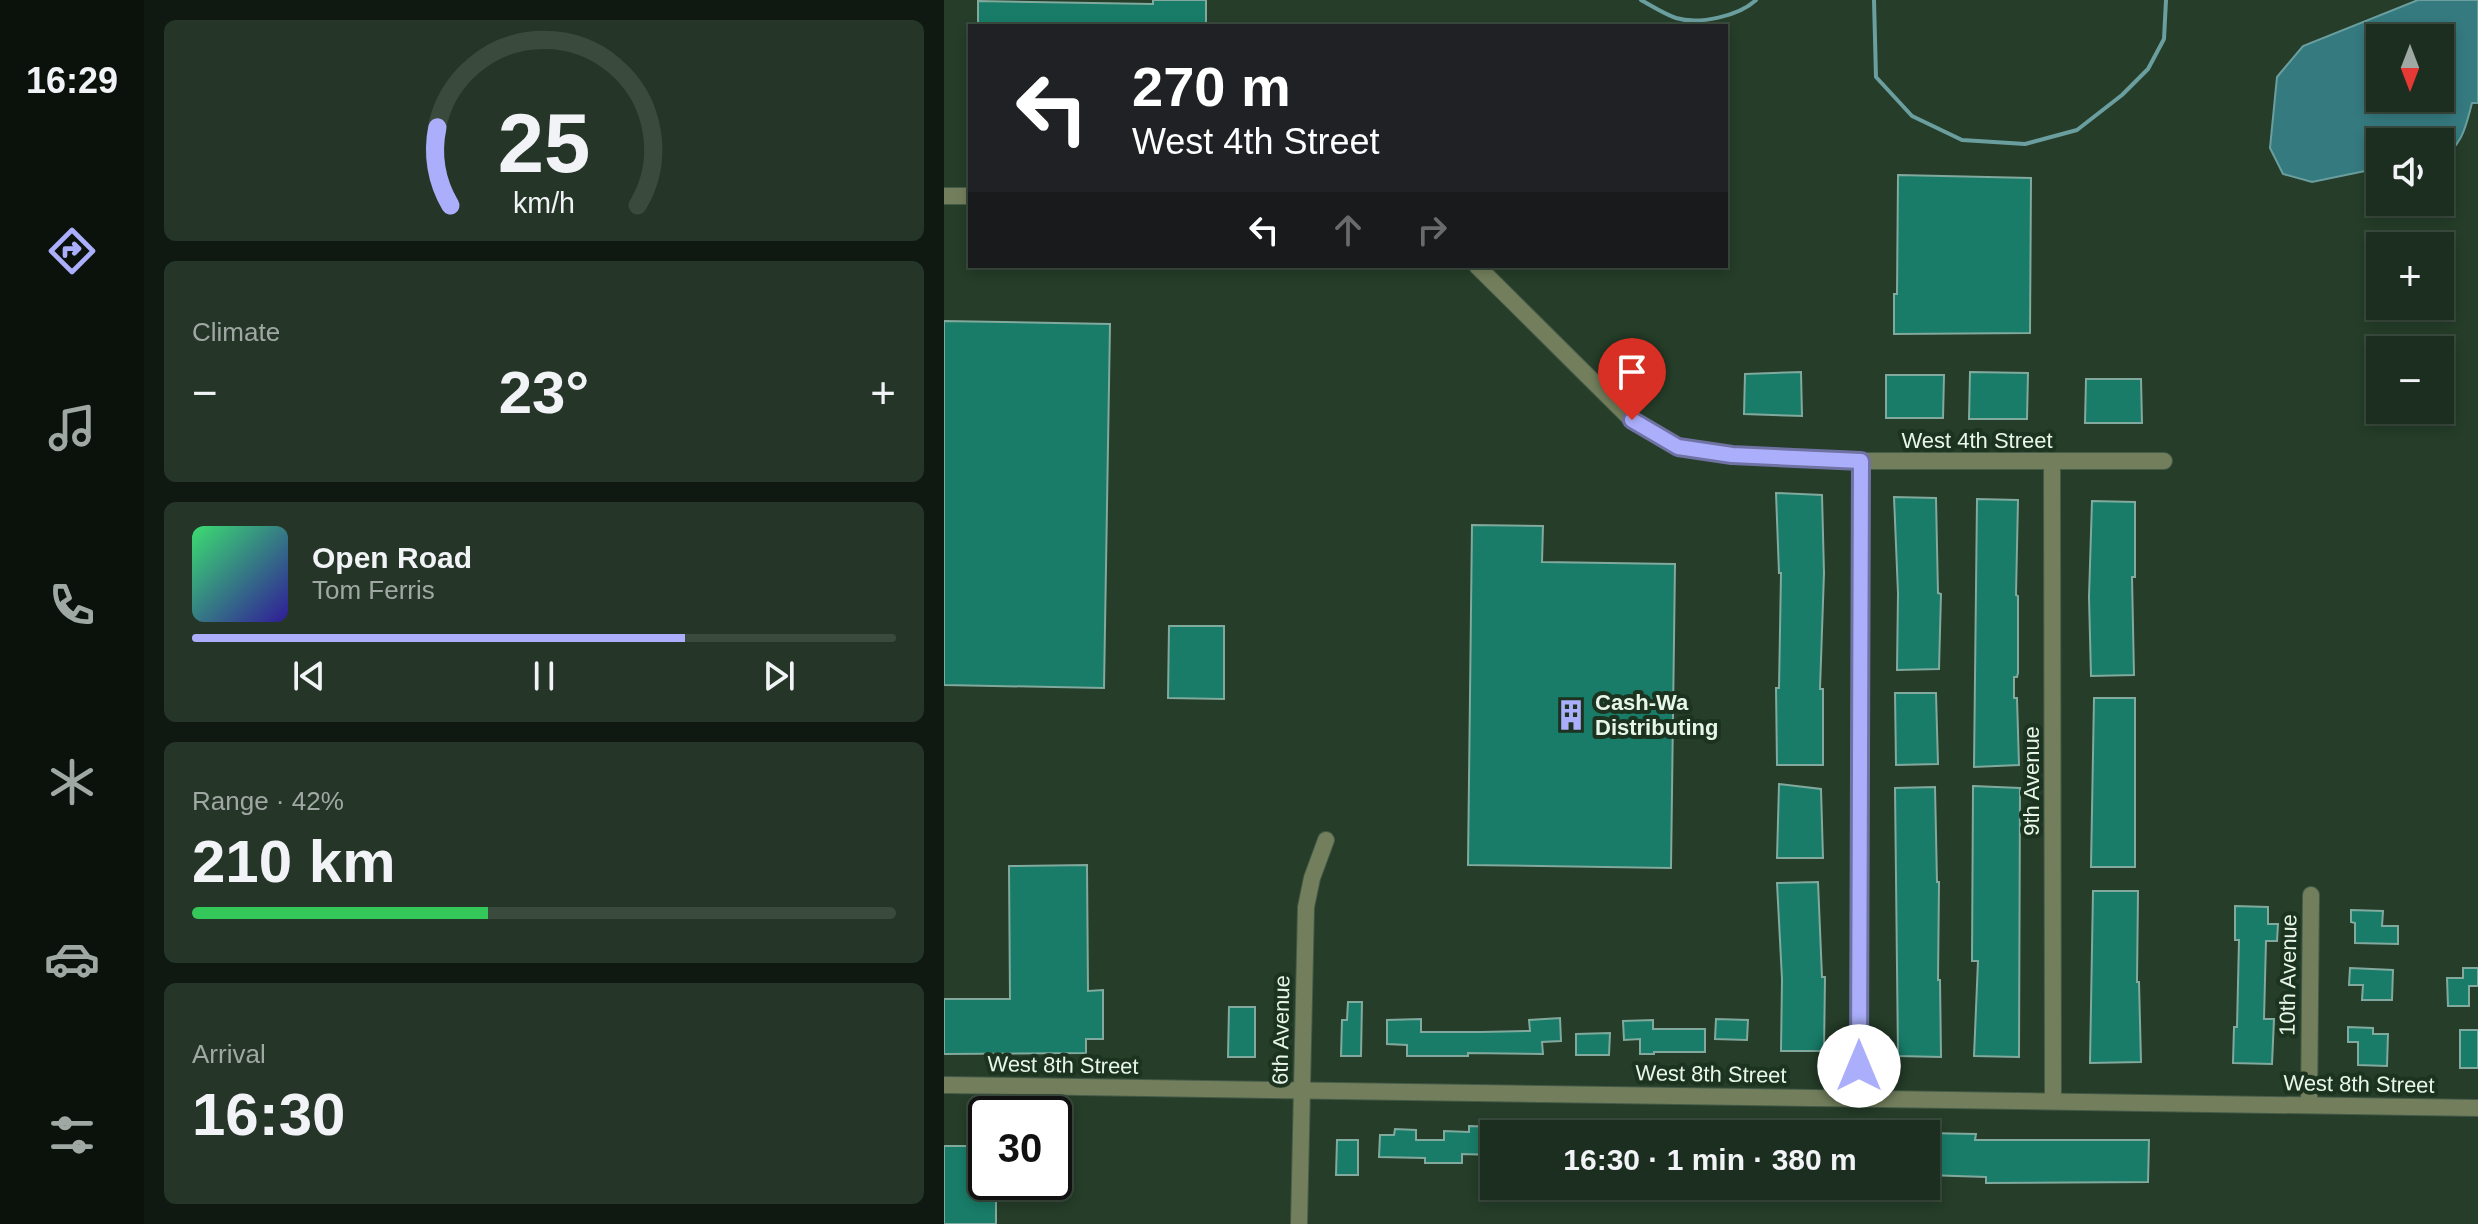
<!DOCTYPE html>
<html lang="en">
<head>
<meta charset="utf-8">
<style>
  body { margin:0; font-family:Helvetica,sans-serif; background:#253628; color:#f1f3f6; height:100vh; display:flex; flex-direction:column; font-size:30px; white-space:nowrap }
  * { box-sizing:border-box; margin:0 }
  p { font-size:26px; color:#a0a8a4 }
  .icon { flex:none; width:44px; height:44px; fill:none; stroke:currentColor; stroke-width:2; stroke-linecap:round; stroke-linejoin:round }
  .map { position:relative; flex:1; overflow:hidden }
  .details { display:flex; flex-direction:column; gap:20px; padding:20px; background:#0f1911; width:800px }
  .details>* { flex:none }
  .guide { position:absolute; left:24px; top:24px; width:760px; height:244px; border-radius:0px; box-shadow:0 4px 12px #0003,0 0 0 2px #3a4a3d; background:#202124; color:#fff; overflow:hidden }
  .needle { width:52px; rotate:180deg }
  .tools { position:absolute; left:1422px; top:24px; display:grid; gap:16px }
  .tools a { display:grid; place-items:center; width:88px; height:88px; border-radius:0px; background:#1c2e1f; box-shadow:0 4px 12px #0003,0 0 0 2px #3a4a3d; font-size:40px }
  .speed { position:absolute; left:24px; top:1096px; display:flex; gap:16px; font-size:40px; font-weight:700; text-align:center }
  .speed>* { display:grid; place-content:center; width:104px; height:104px; border-radius:50%; background:#1c2e1f; box-shadow:0 4px 12px #0003,0 0 0 2px #3a4a3d; line-height:1 }
  .speed .limit { border:4px solid #111; border-radius:12px; background:#fff; color:#111 }
  .pin { position:absolute; display:grid; place-items:center; width:68px; height:68px; color:#fff; margin:-82px -34px; border-radius:50% 50% 50% 0; rotate:-45deg; box-shadow:0 0 8px #0007 }
  .pin .icon { rotate:45deg }
  .me { position:absolute; width:88px; margin:-44px; rotate:0deg; stroke-linejoin:round; filter:drop-shadow(0 0 6px #0008) }
  .turn { display:flex; align-items:center; gap:28px; height:168px; padding:0 32px; font-size:36px }
  .turn .icon { width:104px; height:104px; stroke-width:2.5 }
  .turn b { display:block; font-size:56px; line-height:68px }
  .lanes { display:flex; align-items:center; height:76px; padding:0 32px; background:#0003; justify-content:center; gap:40px; direction:ltr }
  .lanes .off { opacity:.35 }
  .big { font-size:60px; font-weight:700; line-height:1.1 }
  .details .widget { flex:1; display:flex; flex-direction:column; justify-content:center; gap:12px; min-width:0; padding:0 28px; border-radius:12px; background:#253628 }
  .details .dial { align-items:center; gap:0 }
  .dial svg { height:208px; overflow:visible; fill:none; stroke:#3a4a3d; stroke-width:7; stroke-linecap:round; text-anchor:middle }
  .dial text { fill:#f1f3f6; stroke:none }
  .song { display:flex; align-items:center; gap:24px }
  .cover { width:96px; height:96px; border-radius:12px; background:linear-gradient(135deg,hsl(140 70% 55%),hsl(250 70% 35%)) }
  .played { height:8px; border-radius:4px; background:linear-gradient(90deg,#abaffb 70%,#3a4a3d 70%) }
  .keys { display:flex; justify-content:space-around; direction:ltr }
  .heat { display:flex; justify-content:space-between; align-items:center; font-size:44px; direction:ltr }
  .charge { height:12px; border-radius:6px; background:linear-gradient(90deg,#34c759 42%,#3a4a3d 0) }
  .trip { position:absolute; left:536px; top:1120px; width:460px; height:80px; border-radius:0px; background:#1c2e1f; box-shadow:0 4px 12px #0003,0 0 0 2px #3a4a3d; font-weight:700; line-height:80px; text-align:center }
  main { display:flex; flex:1; min-height:0 }
  .menu { display:flex; flex-direction:column; width:144px; justify-content:space-around; align-items:center; background:#0b120c; color:#a0a8a4 }
  .menu .icon { width:56px; height:56px }
  .menu .on { color:#abaffb }
  .menu b { font-size:36px; color:#f1f3f6 }
  .map>svg:first-child { display:block }
</style>
</head>
<body>
<main>
<nav class="menu">
<b>16:29</b>
<svg class="icon on" aria-label="directions" viewBox="0 0 24 24"><path d="M12 3l9 9-9 9-9-9zM9 14v-3h6M13 9l2 2-2 2"/></svg>
<svg class="icon" aria-label="music" viewBox="0 0 24 24"><path d="M9 18V5l10-2v13"/><circle cx="6" cy="18" r="3"/><circle cx="16" cy="16" r="3"/></svg>
<svg class="icon" aria-label="phone" viewBox="0 0 24 24"><path d="M5 4h4l2 5-3 2q2 4 5 5l2-3 5 2v4C11 20 4 13 5 4z"/></svg>
<svg class="icon" aria-label="climate" viewBox="0 0 24 24"><path d="M12 3v18M4 7l16 10M4 17L20 7"/></svg>
<svg class="icon" aria-label="car" viewBox="0 0 24 24"><path d="M5 17H2v-5l4-1 3-4h7l3 4 3 1v5h-3M9 17h6M6 11h13"/><circle cx="7" cy="17" r="2"/><circle cx="17" cy="17" r="2"/></svg>
<svg class="icon" aria-label="filters" viewBox="0 0 24 24"><path d="M4 7h16M4 17h16"/><circle cx="9" cy="7" r="2"/><circle cx="15" cy="17" r="2"/></svg>
</nav>
<section class="details">
<div class="widget dial"><svg viewBox="0 0 100 80">
<path d="M14 69A42 42 0 1 1 86 69"/>
<path d="M14 69A42 42 0 0 1 9 39" stroke="#abaffb"/>
<text x="50" y="56" font-size="32" font-weight="700">25</text>
<text x="50" y="72" font-size="11">km/h</text>
</svg></div>
<div class="widget"><p>Climate</p>
<div class="heat"><a>−</a><b class="big">23°</b><a>+</a></div>
</div>
<div class="widget">
<div class="song"><i class="cover"></i><div><b>Open Road</b><p>Tom Ferris</p></div></div>
<div class="played"></div>
<div class="keys"><svg class="icon" aria-label="previous" viewBox="0 0 24 24"><path d="M18 5L8 12l10 7zM5 5v14"/></svg><svg class="icon" aria-label="pause" viewBox="0 0 24 24"><path d="M8 5v14M16 5v14"/></svg><svg class="icon" aria-label="next" viewBox="0 0 24 24"><path d="M6 5l10 7-10 7zM19 5v14"/></svg></div>
</div>
<div class="widget"><p>Range · 42%</p><b class="big">210 km</b><div class="charge"></div></div>
<div class="widget"><p>Arrival</p><b class="big">16:30</b></div>
</section>
<div class="map">
<svg width="1534" height="1224" viewBox="0 0 1534 1224">
  <rect width="100%" height="100%" fill="#253d29"/>
  <path fill="#357a7f" stroke="#6b9f9f" stroke-width="2" fill-rule="evenodd" d="M1474 0H1534V103H1528C1523 121 1518 151 1496 155V142H1436V168L1368 182 1339 174 1326 148 1333 77 1359 46ZM1436 38H1496V98H1436Z"/>
  <g fill="none" stroke-linecap="round" stroke-linejoin="round">
    <path stroke="#6b9f9f" stroke-width="4" d="M697 0C708 6 720 14 732 18 755 25 795 16 812 0
      M930 0 932 77 968 116 1018 140 1081 144 1133 130 1178 95 1204 69 1220 39 1222 0"/>
  </g>
  <path fill="#187c68" stroke="#81a99d" stroke-width="2" d="M209 0H262V26H34V1L209 4Z
    M954 175 1087 178 1086 333 950 334V294H953Z
    M0 321 166 324 160 688 0 685Z
    M857 372 858 416 800 414 801 374Z
    M1026 372 1084 373 1083 419H1025Z
    M942 375H1000L999 418H942Z
    M1142 379H1197L1198 423H1141Z
    M832 493 878 495 880 573 876 689H879V765H833L832 688H835L837 573H835Z
    M950 497 992 498 994 593 997 594 995 669 953 670 954 593Z
    M1033 499 1074 500 1072 595 1074 596V673L1073 677H1070V698H1073L1075 765 1030 767Z
    M1148 501 1191 502V577H1188L1190 675 1147 676 1145 597Z
    M528 525 599 526 598 562 731 564 727 868 524 865Z
    M225 626H280V699L224 698Z
    M951 693H992L994 764 952 765Z
    M1150 698H1191V867H1147Z
    M835 784 877 789 879 858H833Z
    M1029 786 1076 788 1075 1057 1030 1056 1034 961H1028Z
    M991 787 993 882H995L994 980H996L997 1057 954 1056 951 788Z
    M143 865 144 991 159 990V1039H142V1053L0 1054V999H66L65 866Z
    M874 882 878 977H881L880 1051H837L838 979 833 883Z
    M1149 891H1194L1193 982H1195L1197 1062 1146 1063Z
    M1291 906 1324 907V924H1334L1333 941H1322L1320 1019H1330L1328 1064 1289 1063 1290 1027H1293L1295 940H1291Z
    M1407 910 1439 911 1438 926H1454V944L1411 943V923L1407 922Z
    M1406 968 1449 970 1448 1000H1418L1419 985H1405Z
    M1519 968H1534V986H1525V1006H1504L1503 978H1519Z
    M404 1002H418L417 1056H397L398 1020H403Z
    M285 1007H311V1057H284Z
    M616 1018 617 1041 598 1042 599 1054 524 1053V1056H463V1045L443 1044V1020L477 1019V1032H537L586 1031 585 1020Z
    M772 1019 804 1020 803 1040 771 1039Z
    M709 1020V1029H761V1052H710V1054H696V1039L680 1040 679 1021Z
    M1404 1027 1429 1028V1034H1444L1443 1066 1414 1065V1042H1404Z
    M1516 1030H1534V1068H1516Z
    M666 1033 665 1055H632V1034Z
    M525 1126 550 1127V1155L518 1154V1163H481V1158L435 1157 436 1135H450L451 1129 472 1130V1140H500V1131L525 1132Z
    M982 1133 1032 1134 1031 1140H1205L1204 1182 1042 1183V1177L982 1175Z
    M393 1140H414V1175H392Z
    M0 1146H42V1182H52V1224H0Z"/>
  <g fill="none" stroke-linecap="round" stroke-linejoin="round">
    <defs>
      <path id="minor" d="M0 196H26
        M533 266 688 420 734 447 788 455 917 461H1220
        M1108 462 1109 1101
        M915 1098 917 461
        M1365 1104 1367 895
        M355 1224 362 907 368 878 382 840"/>
      <path id="tertiary" d="M0 1085 1534 1108"/>
    </defs>
    <use href="#minor" stroke="#445b48" stroke-width="18"/>
    <use href="#tertiary" stroke="#445b48" stroke-width="18"/>
    <use href="#minor" stroke="#737f5c" stroke-width="16"/>
    <use href="#tertiary" stroke="#737f5c" stroke-width="16"/>
  </g>
  <g fill="none" stroke-linecap="round" stroke-linejoin="round">
    <defs>
      <path id="route" d="M688 420 734 447 788 455 917 461 915 1066"/>
    </defs>
    <use href="#route" stroke="#6f72a3" stroke-width="20"/>
    <use href="#route" stroke="#abaffb" stroke-width="14"/>
  </g>
  <defs>
    <symbol id="building-bare" viewBox="-9 -9 18 18"><path d="M-4-6H4V6H1V3H-1V6H-4ZM-2.5-4.3h1.7v1.8h-1.7ZM.8-4.3h1.7v1.8H.8ZM-2.5-1h1.7V.8h-1.7ZM.8-1h1.7V.8H.8Z" fill="#abaffb" stroke="#1b331f" stroke-width="2.5" paint-order="stroke"/></symbol>
  </defs>
  <g fill-rule="evenodd">
    <use href="#building-bare" x="605" y="693" width="44" height="44"/>
  </g>
  <g text-anchor="middle" dominant-baseline="central" stroke-width="8" stroke-linejoin="round" paint-order="stroke">
    <g font-size="22" fill="#e8f6e9" stroke="#1b331f">
      <text x="1033" y="440">West 4th Street</text>
      <text transform="translate(1087 781) rotate(-90)">9th Avenue</text>
      <text transform="translate(1344 975) rotate(-89)">10th Avenue</text>
      <text transform="translate(337 1030) rotate(-89)">6th Avenue</text>
      <text transform="translate(119 1065) rotate(1)">West 8th Street</text>
      <text transform="translate(767 1074) rotate(1)">West 8th Street</text>
      <text transform="translate(1415 1084) rotate(1)">West 8th Street</text>
    </g>
    <g font-size="22" font-weight="bold" fill="#e8f6e9" stroke="#1b331f" text-anchor="start">
      <text x="651" y="702">Cash-Wa<tspan x="651" dy="25">Distributing</tspan></text>
    </g>
  </g>
</svg>
<div class="tools">
<a><svg class="needle" viewBox="-14 -14 28 28"><path d="M0-13l5 13h-10z" fill="#e53935"/><path d="M0 13l5-13h-10z" fill="#a0a8a4"/></svg></a>
<a><svg class="icon" aria-label="sound" viewBox="0 0 24 24"><path d="M4 9h4l5-4v14l-5-4H4zM17 9q2 3 0 6"/></svg></a>
<a>+</a>
<a>−</a>
</div>
<div class="speed"><div class="limit">30</div></div>
<div class="pin" style="left:688px;top:420px;background:#d93025"><svg class="icon" aria-label="arrive" viewBox="0 0 24 24"><path d="M6 21V4h12l-3 4 3 4H6"/></svg></div>
<svg class="me" style="left:915px;top:1066px" viewBox="-20 -20 40 40"><circle r="19" fill="#fff"/><path d="M0-13L10 11 0 6-10 11z" fill="#abaffb"/></svg>
<div class="trip">16:30 · 1 min · 380 m</div>
<div class="guide">
<div class="turn"><svg class="icon" aria-label="left" viewBox="0 0 24 24"><path d="M17 20v-9H6M10 6l-5 5 5 5"/></svg><div><b>270 m</b>West 4th Street</div></div>
<div class="lanes"><svg class="icon" aria-label="left" viewBox="0 0 24 24"><path d="M17 20v-9H6M10 6l-5 5 5 5"/></svg><svg class="icon off" aria-label="ahead" viewBox="0 0 24 24"><path d="M12 20V5M6 11l6-6 6 6"/></svg><svg class="icon off" aria-label="right" viewBox="0 0 24 24"><path d="M7 20v-9h11M14 6l5 5-5 5"/></svg></div>
</div>
</div>
</main>
</body>
</html>
